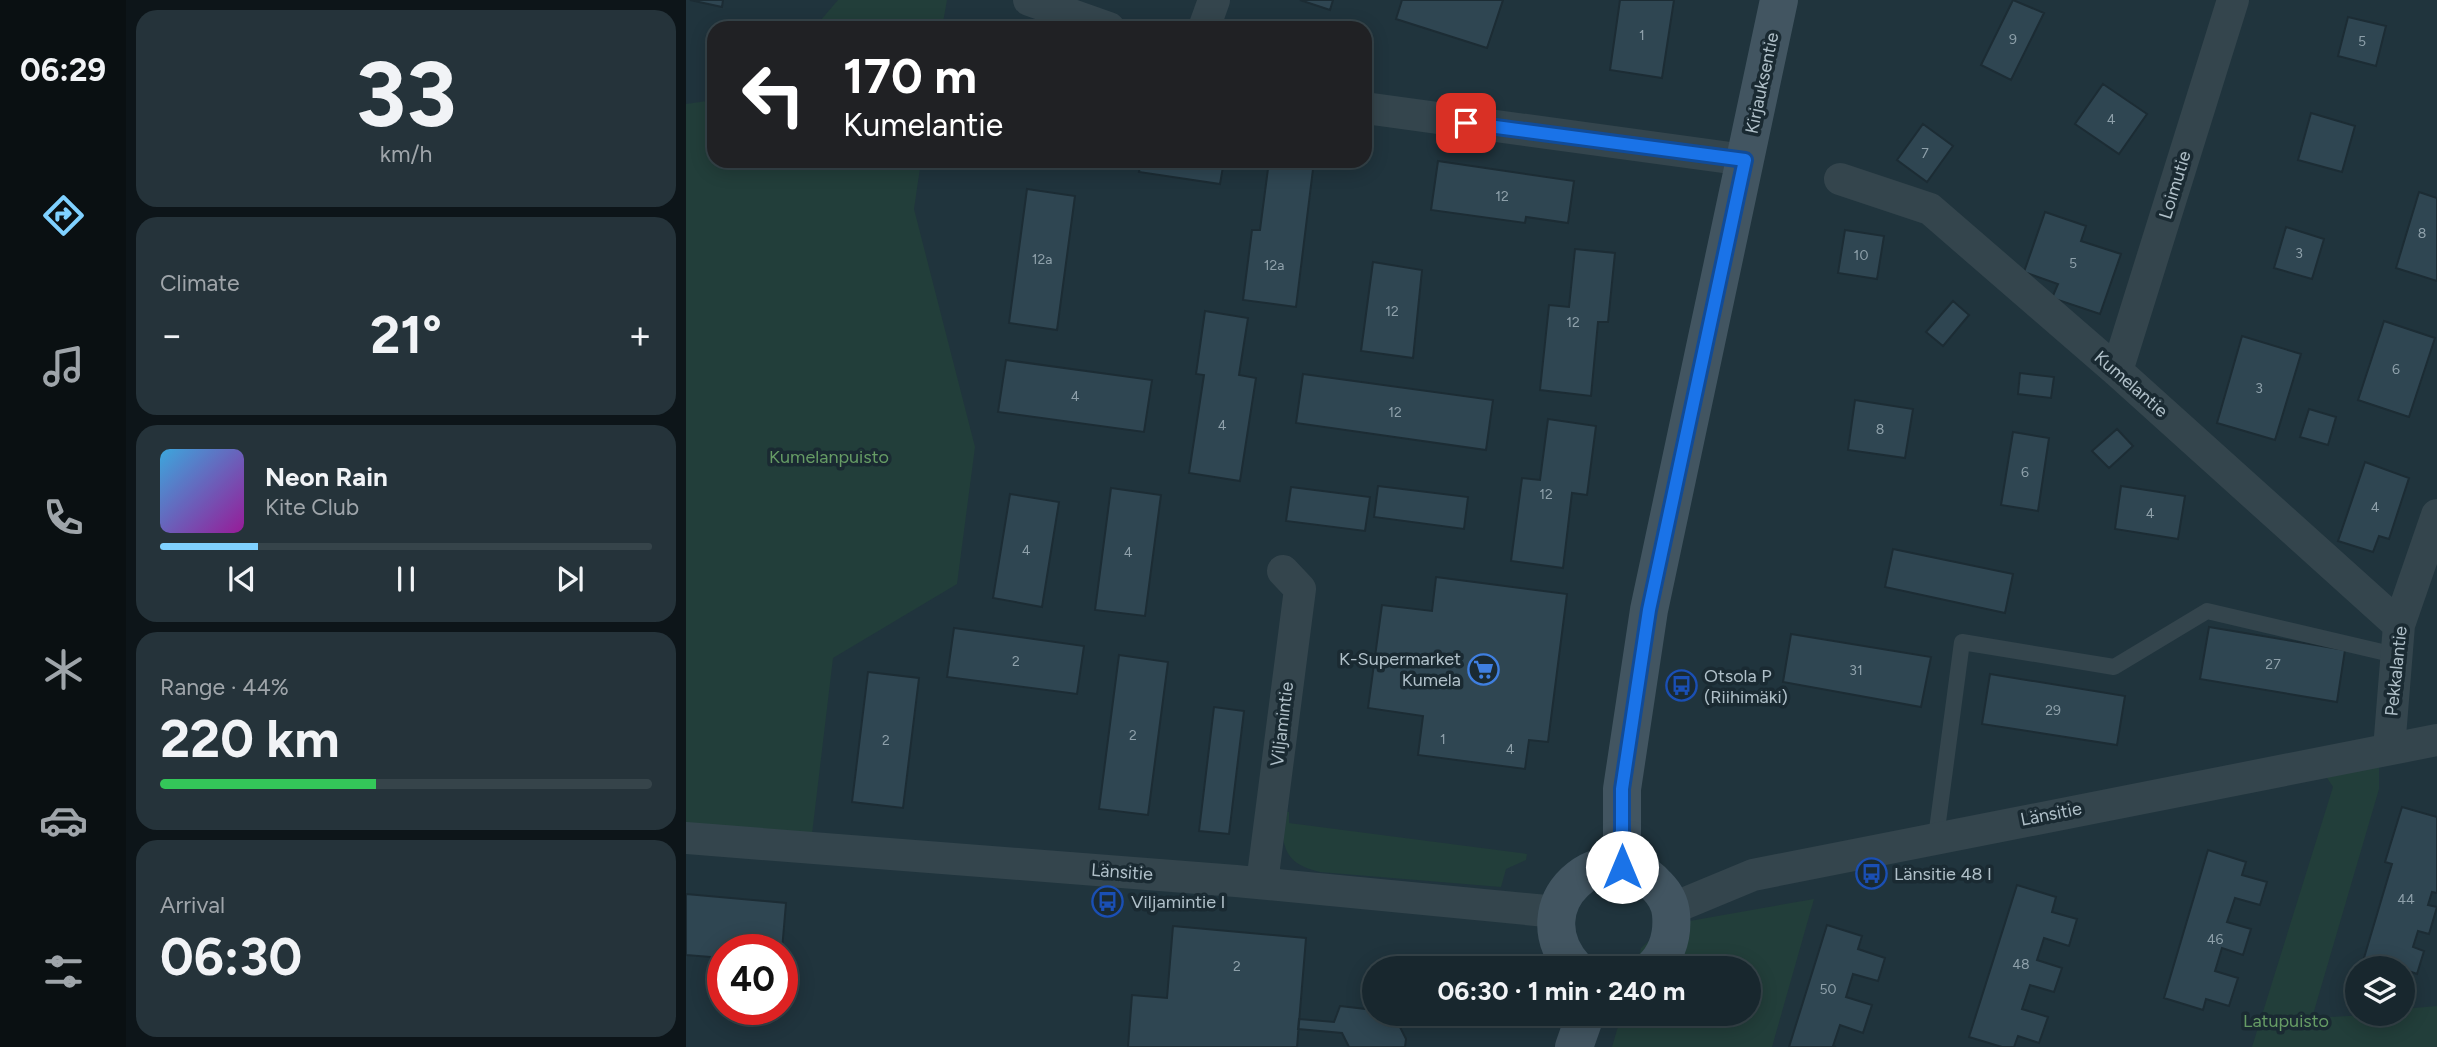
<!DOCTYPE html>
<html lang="en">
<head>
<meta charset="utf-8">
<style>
  body { margin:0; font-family:Figtree,sans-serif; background:#25333a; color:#f1f3f6; height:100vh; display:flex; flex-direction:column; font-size:26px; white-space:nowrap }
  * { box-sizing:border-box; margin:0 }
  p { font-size:23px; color:#9fa5aa }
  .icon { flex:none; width:38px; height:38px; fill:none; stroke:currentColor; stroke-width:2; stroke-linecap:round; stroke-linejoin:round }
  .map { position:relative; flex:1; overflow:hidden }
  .panel { display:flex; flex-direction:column; gap:10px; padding:10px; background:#0d1519; width:560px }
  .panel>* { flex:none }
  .top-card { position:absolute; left:21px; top:21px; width:665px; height:147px; border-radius:21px; box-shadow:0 4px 18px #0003,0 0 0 2px #36444a; background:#202124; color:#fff; overflow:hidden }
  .tools { position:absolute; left:1659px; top:956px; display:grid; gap:14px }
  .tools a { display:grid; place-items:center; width:70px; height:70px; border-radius:50%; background:#18272e; box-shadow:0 4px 18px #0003,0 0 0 2px #36444a; font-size:35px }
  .speed { position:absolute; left:21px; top:934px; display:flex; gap:14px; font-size:35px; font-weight:700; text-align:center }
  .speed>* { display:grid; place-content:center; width:91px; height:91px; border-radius:50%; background:#18272e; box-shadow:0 4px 18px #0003,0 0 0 2px #36444a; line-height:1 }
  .speed .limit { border:10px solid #d22; background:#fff; color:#111 }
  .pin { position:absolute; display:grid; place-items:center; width:60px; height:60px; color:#fff; margin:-30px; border-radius:14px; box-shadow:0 4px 10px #0006 }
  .me { position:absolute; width:77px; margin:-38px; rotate:0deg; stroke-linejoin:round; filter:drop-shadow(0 0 5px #0008) }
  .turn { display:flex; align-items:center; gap:24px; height:147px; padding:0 21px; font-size:32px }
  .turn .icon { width:91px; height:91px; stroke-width:2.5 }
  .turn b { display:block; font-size:49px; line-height:60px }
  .big { font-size:52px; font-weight:700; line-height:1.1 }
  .panel .card { flex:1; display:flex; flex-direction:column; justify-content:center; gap:10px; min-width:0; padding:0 24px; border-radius:21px; background:#25333a }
  .panel .dial { align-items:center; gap:0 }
  .dial b { font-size:91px; line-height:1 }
  .song { display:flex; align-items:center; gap:21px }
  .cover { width:84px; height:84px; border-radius:10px; background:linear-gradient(135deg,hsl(200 70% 55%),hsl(300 70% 35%)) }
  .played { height:7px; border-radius:4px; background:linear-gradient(90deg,#7fd1ff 20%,#36444a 20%) }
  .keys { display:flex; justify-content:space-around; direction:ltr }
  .heat { display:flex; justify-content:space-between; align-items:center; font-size:38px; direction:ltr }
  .charge { height:10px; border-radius:5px; background:linear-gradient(90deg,#34c759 44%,#36444a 0) }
  .trip { position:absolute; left:676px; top:956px; width:399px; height:70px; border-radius:35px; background:#18272e; box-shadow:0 4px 18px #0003,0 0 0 2px #36444a; font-weight:700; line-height:70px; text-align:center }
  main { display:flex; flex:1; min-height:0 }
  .menu { display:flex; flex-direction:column; width:126px; justify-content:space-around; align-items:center; background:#0a1012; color:#9fa5aa }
  .menu .icon { width:49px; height:49px }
  .menu .current { color:#7fd1ff }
  .menu b { font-size:32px; color:#f1f3f6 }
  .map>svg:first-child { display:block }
</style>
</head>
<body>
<main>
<nav class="menu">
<b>06:29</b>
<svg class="icon current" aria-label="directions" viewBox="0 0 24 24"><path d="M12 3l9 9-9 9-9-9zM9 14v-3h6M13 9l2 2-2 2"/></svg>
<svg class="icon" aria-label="music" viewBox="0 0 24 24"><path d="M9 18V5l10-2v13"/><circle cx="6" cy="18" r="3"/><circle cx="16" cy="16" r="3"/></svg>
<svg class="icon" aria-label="phone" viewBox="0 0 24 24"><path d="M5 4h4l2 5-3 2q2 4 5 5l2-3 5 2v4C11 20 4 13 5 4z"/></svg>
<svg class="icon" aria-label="climate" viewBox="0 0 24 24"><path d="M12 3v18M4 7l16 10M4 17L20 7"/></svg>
<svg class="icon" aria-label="car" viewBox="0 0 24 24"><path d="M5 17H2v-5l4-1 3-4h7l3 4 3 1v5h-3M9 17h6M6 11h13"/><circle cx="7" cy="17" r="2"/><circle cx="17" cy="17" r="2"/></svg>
<svg class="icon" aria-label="filters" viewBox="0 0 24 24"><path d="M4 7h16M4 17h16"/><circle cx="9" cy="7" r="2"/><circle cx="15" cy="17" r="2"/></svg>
</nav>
<section class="panel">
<div class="card dial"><b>33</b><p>km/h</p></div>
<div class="card"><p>Climate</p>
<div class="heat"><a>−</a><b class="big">21°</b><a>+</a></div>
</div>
<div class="card">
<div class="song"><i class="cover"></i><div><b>Neon Rain</b><p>Kite Club</p></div></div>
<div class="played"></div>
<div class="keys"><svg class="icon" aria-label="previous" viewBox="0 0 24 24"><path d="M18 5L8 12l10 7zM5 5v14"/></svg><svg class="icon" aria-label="pause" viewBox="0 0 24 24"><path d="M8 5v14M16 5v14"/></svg><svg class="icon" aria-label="next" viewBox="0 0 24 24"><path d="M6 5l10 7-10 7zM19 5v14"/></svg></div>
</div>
<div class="card"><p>Range · 44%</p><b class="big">220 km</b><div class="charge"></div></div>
<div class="card"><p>Arrival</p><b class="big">06:30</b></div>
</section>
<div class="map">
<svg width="1751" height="1047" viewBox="0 0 1751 1047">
  <rect width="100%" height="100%" fill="#20343d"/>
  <path fill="#223e3a" d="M152 0H261L256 28H128Z
    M28 100V161H235L228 209 289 447 271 584 147 658 126 834 0 823V104Z
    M1693 749V789L1626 1018 1717 1013V1009L1751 1006V1047H1566L1647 787 1630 761Z
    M597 811 603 812V823L841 854 840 860 820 869 815 887 634 872C597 864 595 845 597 811Z
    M1128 899 1086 1047H926L936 1013H1062V968H950L955 948 981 925Z"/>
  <path fill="#2f4652" stroke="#1c2c34" stroke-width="2" d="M4 0H37L36 7Z
    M614 0H647L644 10Z
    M716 0H817L801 48 710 19Z
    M934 0H988L976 78 924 70Z
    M1327 0 1358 13 1325 80 1295 65Z
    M1662 17 1700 26 1690 66 1652 56Z
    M1417 84 1461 114 1433 154 1389 124Z
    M1625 113 1669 126 1656 172 1612 160Z
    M1237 124 1267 146 1241 182 1211 160Z
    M455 161H538L534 184 453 172Z
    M583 161H628L610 307 557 300 566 230H574Z
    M752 161 888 181 882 223 840 217 839 223 745 210Z
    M341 189 389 196 371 330 323 323Z
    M1733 192 1751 198V281L1710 268Z
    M1359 212 1400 226 1395 241 1435 254 1414 314 1366 298 1372 284 1338 272Z
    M1600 227 1638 239 1626 279 1588 268Z
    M1159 230 1198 236 1191 279 1152 273Z
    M889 249 929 253 922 322H912L905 396 854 390 863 305 883 307Z
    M687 262 736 270 727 358 675 351Z
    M1267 301 1283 315 1257 346 1240 332Z
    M519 311 562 318 553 375 570 378 554 481 503 473 518 375 510 374Z
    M1698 321 1749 338 1723 417 1672 400Z
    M1556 336 1615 354 1589 440 1531 423Z
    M320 360 466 380 458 432 312 412Z
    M1334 373 1368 377 1365 398 1332 394Z
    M617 374 807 400 800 450 610 423Z
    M1169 400 1227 409 1219 458 1162 450Z
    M1623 409 1650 417 1642 445 1614 437Z
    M862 419 910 426 901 495 886 493 877 568 825 561 836 478 854 480Z
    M1431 429 1447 446 1423 468 1406 451Z
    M1327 432 1363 438 1352 511 1315 505Z
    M1679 462 1723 478 1703 539 1693 536 1687 552 1652 541Z
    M692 486 782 497 778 529 688 517Z
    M1435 486 1499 496 1492 539 1429 529Z
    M605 487 684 497 679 531 600 521Z
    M425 488 475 495 459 616 409 610Z
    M324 494 373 502 356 607 307 598Z
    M1207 549 1327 574 1319 613 1199 587Z
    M750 577 881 594 862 742 843 740 839 769 732 755 737 716 682 708 696 605 746 611Z
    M1523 627 1659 650 1651 702 1514 679Z
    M268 628 398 646 391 694 261 677Z
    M1105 634 1245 657 1235 707 1097 682Z
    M433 655 482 662 462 815 413 809Z
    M182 672 233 678 217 808 166 802Z
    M1304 674 1439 696 1431 745 1296 724Z
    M528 707 558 711 543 834 513 831Z
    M1716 807 1751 817V893L1746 892 1742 905 1751 907 1743 934 1732 931 1727 947 1738 951 1731 974 1720 970 1717 980V968H1675L1706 864 1699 862Z
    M1522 850 1560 862 1556 875 1581 882 1574 905 1549 898 1541 922 1565 929 1557 955 1536 948 1529 971 1552 978 1543 1006 1520 999 1517 1010 1478 998Z
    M1331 885 1370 897 1366 912 1391 919 1383 946 1358 938 1351 960 1376 968 1368 992 1344 985 1336 1009 1362 1017 1353 1043 1332 1036 1328 1047H1316L1283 1037Z
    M0 894 100 903 96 950H37V958L0 955Z
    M1141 925 1176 936 1172 949 1199 958 1192 981 1167 974 1160 997 1186 1005 1177 1033 1154 1025 1147 1046 1150 1047H1103Z
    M487 926 620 938 611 1047H442L446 995 481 998Z
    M654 1006 688 1010V1013H707L720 1039 719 1047H663L656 1033 612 1029 613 1019 648 1022Z"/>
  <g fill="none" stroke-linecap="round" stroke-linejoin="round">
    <path stroke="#34454d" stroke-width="16" d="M1250 837 1276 642 1428 667 1521 611 1709 655"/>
    <path stroke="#34454d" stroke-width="32" d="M343 0 423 28
      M518 28 528 0
      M679 108 1059 160
      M1154 179 1244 209 1431 371 1713 625
      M1431 371 1547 0
      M1703 749 1713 625 1751 515
      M0 838 550 881 871 912
      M576 883 614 589 597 571
      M985 909 1067 875 1751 740"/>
    <path stroke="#425561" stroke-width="38" d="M936 867V789L963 610 1093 0
      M889 968C832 906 918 828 971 886 978 893 984 903 985 914 987 935 982 953 967 968
      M888 1047 900 1013"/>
  </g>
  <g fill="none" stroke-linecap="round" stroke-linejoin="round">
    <defs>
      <path id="route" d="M780 123 1059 160 963 610 936 789V867"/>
    </defs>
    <use href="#route" stroke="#114b97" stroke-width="18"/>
    <use href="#route" stroke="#1a73e8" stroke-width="12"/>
  </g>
  <defs>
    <symbol id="supermarket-ring" viewBox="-11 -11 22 22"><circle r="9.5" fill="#1a2a32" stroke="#3f7fe0" stroke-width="1.5"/><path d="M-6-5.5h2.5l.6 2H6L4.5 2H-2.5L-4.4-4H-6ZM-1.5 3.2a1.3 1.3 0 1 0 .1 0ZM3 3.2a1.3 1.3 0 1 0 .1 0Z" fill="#3f7fe0"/></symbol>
    <symbol id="bus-ring" viewBox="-11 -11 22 22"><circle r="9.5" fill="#1a2a32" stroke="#1a4fb4" stroke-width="1.5"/><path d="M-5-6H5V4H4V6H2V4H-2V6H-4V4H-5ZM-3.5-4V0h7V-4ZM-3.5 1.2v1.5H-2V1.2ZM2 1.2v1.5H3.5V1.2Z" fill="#1a4fb4"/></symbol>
  </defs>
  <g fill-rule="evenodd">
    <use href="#supermarket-ring" x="780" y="652" width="35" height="35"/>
    <use href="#bus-ring" x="978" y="668" width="35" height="35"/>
    <use href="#bus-ring" x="1168" y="856" width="35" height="35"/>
    <use href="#bus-ring" x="404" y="884" width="35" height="35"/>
  </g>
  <g text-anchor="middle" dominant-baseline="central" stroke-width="7" stroke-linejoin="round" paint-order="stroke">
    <g font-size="14" fill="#8ea0aa">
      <text x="956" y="35">1</text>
      <text x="1327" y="39">9</text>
      <text x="1676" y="41">5</text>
      <text x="1425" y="119">4</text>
      <text x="1239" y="153">7</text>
      <text x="816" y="196">12</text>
      <text x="1736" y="233">8</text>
      <text x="1613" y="253">3</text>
      <text x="1175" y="255">10</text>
      <text x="356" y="259">12a</text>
      <text x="1387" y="263">5</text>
      <text x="588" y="265">12a</text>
      <text x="706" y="311">12</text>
      <text x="887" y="322">12</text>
      <text x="1710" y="369">6</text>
      <text x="1573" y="388">3</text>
      <text x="389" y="396">4</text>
      <text x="709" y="412">12</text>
      <text x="536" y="425">4</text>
      <text x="1194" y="429">8</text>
      <text x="1339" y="472">6</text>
      <text x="860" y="494">12</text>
      <text x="1689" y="507">4</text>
      <text x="1464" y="513">4</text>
      <text x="340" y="550">4</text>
      <text x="442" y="552">4</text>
      <text x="330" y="661">2</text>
      <text x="1587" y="664">27</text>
      <text x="1170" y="670">31</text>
      <text x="1367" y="710">29</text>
      <text x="447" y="735">2</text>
      <text x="757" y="739">1</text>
      <text x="200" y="740">2</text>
      <text x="824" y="749">4</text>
      <text x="1720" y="899">44</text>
      <text x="1529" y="939">46</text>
      <text x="1335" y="964">48</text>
      <text x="551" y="966">2</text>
      <text x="1142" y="989">50</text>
    </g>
    <g font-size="18" fill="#b0c0c9" stroke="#1a2a32">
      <text transform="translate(1076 83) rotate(-78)">Kirjauksentie</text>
      <text transform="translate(1489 185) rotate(-73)">Loimutie</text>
      <text transform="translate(1445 384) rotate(41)">Kumelantie</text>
      <text transform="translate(1710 671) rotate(-84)">Pekkalantie</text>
      <text transform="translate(596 724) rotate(-83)">Viljamintie</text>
      <text transform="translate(1365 814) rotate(-11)">Länsitie</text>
      <text transform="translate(436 872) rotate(4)">Länsitie</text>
    </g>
    <g font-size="18" fill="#669c65" stroke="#1a2a32">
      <text x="143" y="457">Kumelanpuisto</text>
      <text x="1600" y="1021">Latupuisto</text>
    </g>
    <g font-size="18" fill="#b0c0c9" stroke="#1a2a32" text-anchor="start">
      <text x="775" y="659" text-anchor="end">K-Supermarket<tspan x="775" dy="21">Kumela</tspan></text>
      <text x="1018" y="676">Otsola P<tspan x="1018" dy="21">(Riihimäki)</tspan></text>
      <text x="1208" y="874">Länsitie 48 I</text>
      <text x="445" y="902">Viljamintie I</text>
    </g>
  </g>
</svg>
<div class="tools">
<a><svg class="icon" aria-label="layers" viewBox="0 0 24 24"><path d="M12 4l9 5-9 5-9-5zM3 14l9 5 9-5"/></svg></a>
</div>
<div class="speed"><div class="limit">40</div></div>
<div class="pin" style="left:780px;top:123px;background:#d93025"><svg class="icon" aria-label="arrive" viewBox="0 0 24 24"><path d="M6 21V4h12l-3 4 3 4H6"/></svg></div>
<svg class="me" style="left:936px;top:867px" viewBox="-20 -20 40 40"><circle r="19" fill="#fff"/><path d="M0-13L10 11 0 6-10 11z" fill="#1a73e8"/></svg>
<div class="trip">06:30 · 1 min · 240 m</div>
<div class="top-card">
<div class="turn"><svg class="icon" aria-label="left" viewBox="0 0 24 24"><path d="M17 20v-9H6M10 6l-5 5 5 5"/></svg><div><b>170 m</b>Kumelantie</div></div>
</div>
</div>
</main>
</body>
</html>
